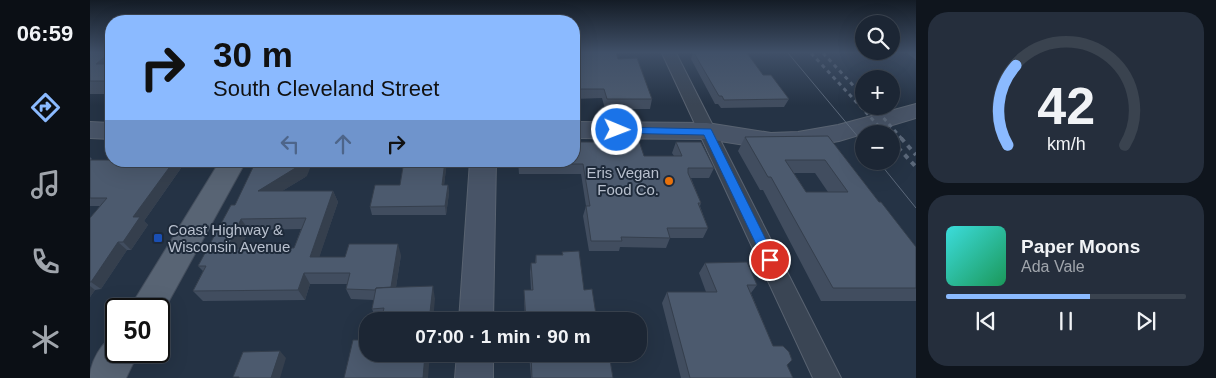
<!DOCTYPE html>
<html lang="en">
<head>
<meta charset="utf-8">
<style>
  body { margin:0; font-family:Helvetica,sans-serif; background:#252e3c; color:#f1f3f6; height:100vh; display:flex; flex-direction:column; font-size:19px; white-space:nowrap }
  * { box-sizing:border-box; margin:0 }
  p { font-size:16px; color:#a0a5ac }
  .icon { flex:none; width:28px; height:28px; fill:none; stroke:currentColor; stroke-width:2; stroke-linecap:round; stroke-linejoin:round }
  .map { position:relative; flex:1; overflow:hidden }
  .side { display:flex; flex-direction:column; gap:12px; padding:12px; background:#0f151d; width:300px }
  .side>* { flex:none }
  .guide { position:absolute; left:15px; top:15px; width:475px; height:152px; border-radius:20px; box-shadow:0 5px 20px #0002,0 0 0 1px #3a434f; background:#8bbaff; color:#111; overflow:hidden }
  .fabs { position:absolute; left:765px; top:15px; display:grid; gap:10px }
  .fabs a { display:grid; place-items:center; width:45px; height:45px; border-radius:50%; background:#1c2634; box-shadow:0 5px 20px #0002,0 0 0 1px #3a434f; font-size:25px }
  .speed { position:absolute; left:15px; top:298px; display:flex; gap:10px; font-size:25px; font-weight:700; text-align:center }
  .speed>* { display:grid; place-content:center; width:65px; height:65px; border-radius:50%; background:#1c2634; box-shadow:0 5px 20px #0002,0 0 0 1px #3a434f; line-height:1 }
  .speed .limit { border:2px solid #111; border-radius:8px; background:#fff; color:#111 }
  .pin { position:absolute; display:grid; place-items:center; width:42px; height:42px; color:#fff; margin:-21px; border:2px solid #fff; border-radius:50%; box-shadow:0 1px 5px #0007 }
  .me { position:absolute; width:55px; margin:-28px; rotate:91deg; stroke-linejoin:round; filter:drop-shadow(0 0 4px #0008) }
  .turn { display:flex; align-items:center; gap:18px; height:105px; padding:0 25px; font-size:22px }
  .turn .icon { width:65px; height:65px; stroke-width:2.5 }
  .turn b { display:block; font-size:35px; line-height:42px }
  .lanes { display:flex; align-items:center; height:48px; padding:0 25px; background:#0003; justify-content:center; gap:25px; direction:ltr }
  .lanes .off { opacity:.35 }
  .side .tile { flex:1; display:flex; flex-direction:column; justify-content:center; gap:8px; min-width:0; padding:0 18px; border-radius:20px; background:#252e3c }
  .side .dial { align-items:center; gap:0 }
  .dial svg { height:130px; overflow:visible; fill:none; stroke:#3a434f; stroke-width:7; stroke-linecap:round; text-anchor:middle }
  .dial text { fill:#f1f3f6; stroke:none }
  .song { display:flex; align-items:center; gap:15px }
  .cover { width:60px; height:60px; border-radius:8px; background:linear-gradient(135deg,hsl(180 70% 55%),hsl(150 70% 35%)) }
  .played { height:5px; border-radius:2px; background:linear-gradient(90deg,#8bbaff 60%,#3a434f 60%) }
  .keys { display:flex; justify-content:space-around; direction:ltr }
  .trip { position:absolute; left:269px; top:312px; width:288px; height:50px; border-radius:20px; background:#1c2634; box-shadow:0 5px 20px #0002,0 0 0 1px #3a434f; font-weight:700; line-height:50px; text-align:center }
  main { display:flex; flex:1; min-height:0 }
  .tab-bar { display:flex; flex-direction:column; width:90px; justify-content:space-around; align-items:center; background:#0b0f15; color:#a0a5ac }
  .tab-bar .icon { width:35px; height:35px }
  .tab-bar .selected { color:#8bbaff }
  .tab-bar b { font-size:22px; color:#f1f3f6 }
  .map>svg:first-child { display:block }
</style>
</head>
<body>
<main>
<nav class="tab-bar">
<b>06:59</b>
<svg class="icon selected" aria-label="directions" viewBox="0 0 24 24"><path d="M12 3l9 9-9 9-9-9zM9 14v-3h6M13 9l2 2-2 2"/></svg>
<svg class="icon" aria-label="music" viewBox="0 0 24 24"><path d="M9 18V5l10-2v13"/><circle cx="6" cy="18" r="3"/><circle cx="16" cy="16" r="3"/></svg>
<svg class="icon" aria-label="phone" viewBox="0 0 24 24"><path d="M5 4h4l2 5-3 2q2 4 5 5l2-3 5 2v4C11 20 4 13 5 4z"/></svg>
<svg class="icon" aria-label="climate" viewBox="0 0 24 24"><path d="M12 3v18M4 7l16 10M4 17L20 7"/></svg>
</nav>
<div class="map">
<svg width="826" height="378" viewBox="0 0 826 378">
  <rect width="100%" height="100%" fill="#253345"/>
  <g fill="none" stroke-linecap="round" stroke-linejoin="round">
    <defs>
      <path id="street" d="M572 53H586L751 378H723Z"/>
      <path id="secondary" d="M826 104V118L749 141 708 148 681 149 617 139 484 138V122L617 123 681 133 708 132 748 125Z
        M0 122 21 123V139L0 138Z
        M380 161H406L403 321H369Z
        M367 354H403V378H365Z"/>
      <path id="primary" d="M130 161H156L69 319V309H39Z
        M26 335V351H49L36 378H0C0 362 12 341 26 335Z"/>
    </defs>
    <use href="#street" stroke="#596371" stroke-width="2"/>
    <use href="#secondary" stroke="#596371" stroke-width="2"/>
    <use href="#primary" stroke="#444e5d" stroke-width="2"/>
    <use href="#street" fill="#3a4554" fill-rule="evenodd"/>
    <use href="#secondary" fill="#485467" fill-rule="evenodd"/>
    <use href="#primary" fill="#586474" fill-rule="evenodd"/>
    <path stroke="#5c697b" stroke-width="1" d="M698 53 774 144
      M788 161 826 208"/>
    <path stroke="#5c697b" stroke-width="3" stroke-dasharray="4 4" stroke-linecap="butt" d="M721 53 796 134
      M733 53 774 97
      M783 106 812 139"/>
    <path stroke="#5c697b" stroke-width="4" stroke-dasharray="5 5" stroke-linecap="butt" d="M811 138 826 155
      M801 140 826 167"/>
  </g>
  <path fill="#414d5f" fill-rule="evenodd" d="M0 53H21V94H0Z
    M484 53 528 59 562 99 560 109H515L512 98 484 99Z
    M603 53H657L673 75 699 99 694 107 631 108 628 104H625L601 59Z
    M817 53H826V60Z
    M738 136 789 202 826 247V301H731L673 190H670L648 151 655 137ZM704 173H725L738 192H716Z
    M528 138 554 156H584L582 153 586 142 624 168 619 178H601L611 203 610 206 618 228 613 238H580L576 248 530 247 529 251H499L493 216 496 206 491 174H429L428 161H484L527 142Z
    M0 157 2 159 1 160 21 161H96L54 221 58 225 41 250H37L11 289 5 290 0 297V218L10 206H0Z
    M314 161H357L354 185H358L359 193 356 215H282L280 207 310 185Z
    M217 176 192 191H243L248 202 229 257H255L311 255 306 287 345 299 291 321H287L282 309 284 300 261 299 256 289 257 284H220L215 300 113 301 103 291 113 271 108 266 145 205ZM211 229 204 248 150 249 159 230Z
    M472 252 494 290 507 321H435L434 299V290H441L440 272 441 263H445L446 255H472Z
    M615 263 667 285 661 293 683 346 697 365 703 378H591L572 303 577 292H616L609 273Z
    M439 354H519L523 378H441Z"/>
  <path fill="#353f4d" d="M17 53H21V71L6 64Z
    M84 161H96L54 221 58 225 41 250 33 242 43 217Z
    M213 161H223L217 176 174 202 168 191Z
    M355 161H357L353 193 352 185Z
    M358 185 359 193 356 215 355 206Z
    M243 191 248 202 226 267 220 257Z
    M151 219 159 230 145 259 137 249Z
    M28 242 37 250 11 289 1 282Z
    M308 244 311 255 304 300 300 290Z
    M214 273 220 284 215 300 208 290Z
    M0 286 5 290 0 297Z
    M343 286 345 299 343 321H339Z
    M190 351 196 358 190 378H181Z
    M335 354H340L338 378H333Z"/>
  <path fill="#4c5a6e" stroke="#353f4d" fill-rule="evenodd" d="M0 53H19L6 64H21V81H0Z
    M484 53H526L528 59 547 58 562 99H517L514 89H484Z
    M604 53H657L673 75H681L699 99 634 100 632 96H629Z
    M738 136 789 202H791L826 247V288H743L681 177H678L655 137ZM695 160H735L758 192H716Z
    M528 138H548L554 156H592L586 142H611L624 168H598V173L611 203H608L618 228H577L580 238 531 237 532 241H501L496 206H500L493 164H429V161H484V142H529Z
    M0 160H21V161H84L43 217H50L33 242H28L1 282H0V218L17 198H0Z
    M166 161H213L212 164 168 191H243L220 257H255L259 244H308L301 287 286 288 285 290 256 289 260 273H214L208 290 103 291 116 266H108L141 205H145ZM216 218 204 248 137 249 151 219Z
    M314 161H355L352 185H358L355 206 280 207 285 185H310Z
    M489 251 494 290 502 289 507 321H436L434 290H443L441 263H446V255H473L472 252Z
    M657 262 667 285H657L683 346H693L699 352 702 360 697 365 703 378H600L577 292H627L615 263Z
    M343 286 339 321H291L294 308 282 309 286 288Z
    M263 340H278V354H335L333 378H254Z
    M190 351 181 378H149V377H143L153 352Z
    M441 354H519L523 378H442Z"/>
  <linearGradient id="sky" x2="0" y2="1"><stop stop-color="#141c26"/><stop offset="0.5" stop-color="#405068"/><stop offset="1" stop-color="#405068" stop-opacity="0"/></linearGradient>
  <rect width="826" height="105" fill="url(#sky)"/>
  <path fill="#1a73e8" stroke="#114b97" d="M527 127 621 129 686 260 684 263H675L614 135 523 133V128Z"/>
  <circle fill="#e8710a" stroke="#1e2a3a" stroke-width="2" cx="579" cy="181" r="5"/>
  <rect fill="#1a4fb4" stroke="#1e2a3a" stroke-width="2" x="63" y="233" width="10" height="10" rx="2.5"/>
  <g text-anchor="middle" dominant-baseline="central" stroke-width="4" stroke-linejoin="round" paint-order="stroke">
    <g font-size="15" fill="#b8c0ce" stroke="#1e2a3a" text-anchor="end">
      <text x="569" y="172">Eris Vegan<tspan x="569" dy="17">Food Co.</tspan></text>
      <text x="78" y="229" text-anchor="start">Coast Highway &amp;<tspan x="78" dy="17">Wisconsin Avenue</tspan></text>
    </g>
  </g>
</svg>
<div class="fabs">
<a><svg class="icon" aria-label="search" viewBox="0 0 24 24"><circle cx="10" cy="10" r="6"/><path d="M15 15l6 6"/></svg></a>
<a>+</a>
<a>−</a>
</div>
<div class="speed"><div class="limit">50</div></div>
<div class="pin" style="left:680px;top:260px;background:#d93025"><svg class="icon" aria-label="arrive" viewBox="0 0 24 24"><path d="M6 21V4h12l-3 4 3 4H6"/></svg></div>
<svg class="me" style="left:527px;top:130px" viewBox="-20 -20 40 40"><circle r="17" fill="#1a73e8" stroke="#fff" stroke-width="3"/><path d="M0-11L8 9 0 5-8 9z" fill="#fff"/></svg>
<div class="trip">07:00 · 1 min · 90 m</div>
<div class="guide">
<div class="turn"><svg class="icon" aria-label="right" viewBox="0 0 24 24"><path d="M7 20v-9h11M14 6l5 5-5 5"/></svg><div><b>30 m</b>South Cleveland Street</div></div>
<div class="lanes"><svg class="icon off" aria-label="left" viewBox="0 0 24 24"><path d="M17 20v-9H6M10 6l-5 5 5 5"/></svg><svg class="icon off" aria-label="ahead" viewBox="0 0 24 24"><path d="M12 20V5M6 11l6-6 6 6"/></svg><svg class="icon" aria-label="right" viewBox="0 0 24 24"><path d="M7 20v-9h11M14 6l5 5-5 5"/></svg></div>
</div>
</div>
<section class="side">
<div class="tile dial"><svg viewBox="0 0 100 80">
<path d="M14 69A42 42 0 1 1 86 69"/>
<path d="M14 69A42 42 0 0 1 19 20" stroke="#8bbaff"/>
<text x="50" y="56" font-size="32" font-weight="700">42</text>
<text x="50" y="72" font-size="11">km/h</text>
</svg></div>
<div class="tile">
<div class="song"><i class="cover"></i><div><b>Paper Moons</b><p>Ada Vale</p></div></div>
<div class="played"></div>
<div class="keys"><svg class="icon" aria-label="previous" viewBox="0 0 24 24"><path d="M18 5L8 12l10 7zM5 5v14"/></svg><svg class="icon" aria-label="pause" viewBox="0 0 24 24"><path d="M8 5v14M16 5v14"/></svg><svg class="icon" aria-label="next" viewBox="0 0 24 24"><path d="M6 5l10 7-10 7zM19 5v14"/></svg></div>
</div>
</section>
</main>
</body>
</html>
